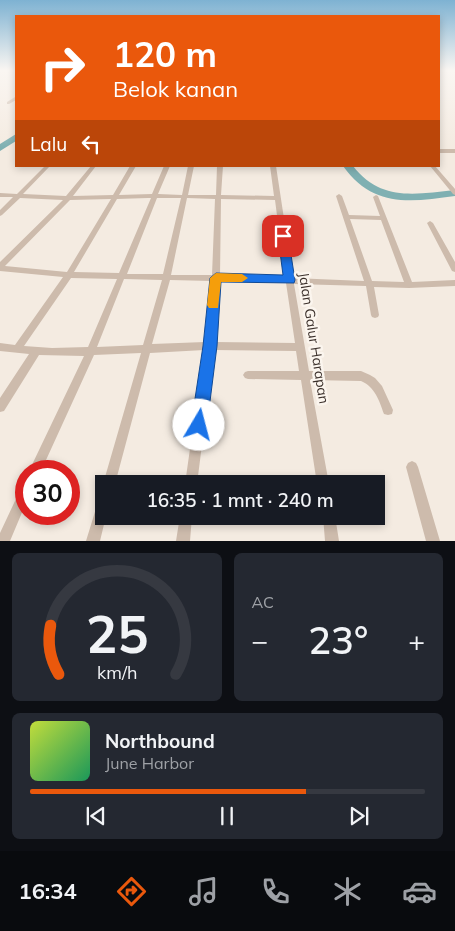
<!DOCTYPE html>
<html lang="id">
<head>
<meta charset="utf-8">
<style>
  body { margin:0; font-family:Mulish,sans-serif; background:#242831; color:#f1f3f6; height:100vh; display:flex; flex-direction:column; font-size:19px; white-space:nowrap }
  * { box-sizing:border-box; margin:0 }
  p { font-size:16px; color:#9ea1a6 }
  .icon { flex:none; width:28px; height:28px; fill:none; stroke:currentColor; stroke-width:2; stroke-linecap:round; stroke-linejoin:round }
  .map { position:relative; height:541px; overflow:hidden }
  .details { display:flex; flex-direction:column; gap:12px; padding:12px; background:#0d0f14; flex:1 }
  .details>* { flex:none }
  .top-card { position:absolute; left:15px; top:15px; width:425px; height:152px; border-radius:0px; box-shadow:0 2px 8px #0003; background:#ea580c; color:#fff; overflow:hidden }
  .speed { position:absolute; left:15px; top:460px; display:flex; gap:10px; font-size:25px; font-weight:700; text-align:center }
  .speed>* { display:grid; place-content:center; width:65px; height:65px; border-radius:50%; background:#171b24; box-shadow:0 2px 8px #0003; line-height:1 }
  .speed .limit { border:8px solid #d22; background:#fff; color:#111 }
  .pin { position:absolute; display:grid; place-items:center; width:42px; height:42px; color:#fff; margin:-21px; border-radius:10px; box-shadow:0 2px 8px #0006 }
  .me { position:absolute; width:55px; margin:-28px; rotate:8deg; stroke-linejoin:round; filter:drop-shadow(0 0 4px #0008) }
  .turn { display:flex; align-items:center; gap:18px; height:105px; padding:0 15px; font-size:22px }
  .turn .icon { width:65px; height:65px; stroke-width:2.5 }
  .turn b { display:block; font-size:35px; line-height:42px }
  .then { display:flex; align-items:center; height:48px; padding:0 15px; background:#0003; gap:10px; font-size:19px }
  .big { font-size:38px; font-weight:600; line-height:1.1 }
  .details .tile { flex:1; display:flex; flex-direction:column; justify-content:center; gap:8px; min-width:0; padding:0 18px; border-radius:8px; background:#242831 }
  .details .dial { align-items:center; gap:0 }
  .dial svg { height:130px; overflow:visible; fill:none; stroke:#363941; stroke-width:7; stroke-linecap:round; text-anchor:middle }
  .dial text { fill:#f1f3f6; stroke:none }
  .song { display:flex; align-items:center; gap:15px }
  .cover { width:60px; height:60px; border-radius:8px; background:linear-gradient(135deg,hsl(70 70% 55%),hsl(150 70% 35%)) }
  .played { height:5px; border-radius:2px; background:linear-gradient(90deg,#ea580c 70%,#363941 70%) }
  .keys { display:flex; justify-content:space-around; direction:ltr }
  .heat { display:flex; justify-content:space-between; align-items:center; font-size:28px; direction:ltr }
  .details .tiles { flex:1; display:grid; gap:12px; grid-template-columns:1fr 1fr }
  .tile:last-child { grid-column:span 2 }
  .trip { position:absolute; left:95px; top:475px; width:290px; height:50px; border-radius:0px; background:#171b24; box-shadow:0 2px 8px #0003; font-weight:600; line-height:50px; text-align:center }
  .tabs { display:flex; height:80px; justify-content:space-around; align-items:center; background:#090b0e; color:#9ea1a6 }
  .tabs .icon { width:35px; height:35px }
  .tabs .current { color:#ea580c }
  .tabs b { font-size:22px; color:#f1f3f6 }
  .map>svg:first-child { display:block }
</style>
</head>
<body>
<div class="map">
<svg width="455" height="541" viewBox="0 0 455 541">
  <rect width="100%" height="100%" fill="#f4ebe1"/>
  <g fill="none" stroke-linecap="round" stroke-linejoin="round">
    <path fill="#7fb0b2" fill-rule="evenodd" d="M16 134V141L0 151V144Z
      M343 166H353C381 202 416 194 455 190V196C410 202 373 208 343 166Z"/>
    <path fill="#cdbbac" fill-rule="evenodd" d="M15 97H16V100L9 104H7V102Z
      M439 149H455V153H439Z
      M45 166H50L23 194 66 196 91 166H96L73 196 113 195 130 166H136L119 195 152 194 164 166H170L158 194 182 195 188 166H194L188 195H216L217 166H223L221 195 274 196 270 166H276L293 278 364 281 336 196 339 194 342 196 349 215 380 216 373 197 376 195 378 196 412 282 455 280V286L409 288 374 287 379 315 378 317 375 318 372 317 371 315 366 286 294 284 309 371H361L370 375 375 378 382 386 393 410 392 414 388 415 384 414C379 400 375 387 361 381L310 380 329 484H317L301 380 248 379 245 378 243 375 245 372 248 371H299L296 351 214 350 197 484H185L204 350 150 353 115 484H104V486L103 484 141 353 94 355 41 471H29L84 356 39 355 4 411 0 412V398L29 354 0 351V343L15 345 63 277 0 271V262L63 200 20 198 2 215 0 216V210L13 197H0V193L17 194ZM148 198H151L119 273 74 272 117 199ZM157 198H181L163 274H127ZM187 198 215 199 212 275H171ZM111 199 67 272 5 266 70 200ZM221 199 275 200 285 277 220 276ZM350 219 381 220 404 282 372 281ZM71 278 117 279 88 347 52 348 24 346ZM124 279 162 280 143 345 97 347ZM170 280 212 281 205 342 152 344ZM220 281 286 283 295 343 214 342Z
      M430 166H435L455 189V195L453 194Z
      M430 221 433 223 455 262V272L452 271 427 223Z
      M412 461 416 463 418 467 440 541H426L406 467 408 463Z
      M26 484V503L10 541H0V533L22 486Z
      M104 496V516H106L100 541H86L98 502 100 498Z
      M180 516H192L190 541H176Z
      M323 516H335L339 541H325Z"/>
  </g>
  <linearGradient id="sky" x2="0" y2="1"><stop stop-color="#7eb2d2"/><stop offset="0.48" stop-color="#faf6f2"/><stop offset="1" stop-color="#faf6f2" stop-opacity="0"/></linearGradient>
  <rect width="455" height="147" fill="url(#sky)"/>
  <path fill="#1a73e8" stroke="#114b97" d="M283 232 288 236 295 280 294 283 221 282 217 346 207 425 205 430 199 433 193 430 191 425 203 346 210 278 216 273 283 275 278 236Z"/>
  <path fill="#f59e0b" d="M216 273 242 274 248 278 242 282H221L218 308H209L207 305 210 278Z"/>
  <g text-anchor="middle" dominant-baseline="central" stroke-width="5" stroke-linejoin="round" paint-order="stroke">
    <g font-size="14" fill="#3b302b" stroke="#fbf5ee">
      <text transform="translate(314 338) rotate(81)">Jalan Galur Harapan</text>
    </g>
  </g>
</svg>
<div class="speed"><div class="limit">30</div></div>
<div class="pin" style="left:283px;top:236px;background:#d93025"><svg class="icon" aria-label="arrive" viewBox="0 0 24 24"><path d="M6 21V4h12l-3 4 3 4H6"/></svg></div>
<svg class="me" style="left:199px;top:425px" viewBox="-20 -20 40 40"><circle r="19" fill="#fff"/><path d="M0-13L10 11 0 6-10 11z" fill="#1a73e8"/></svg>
<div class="trip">16:35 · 1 mnt · 240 m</div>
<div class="top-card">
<div class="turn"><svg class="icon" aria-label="right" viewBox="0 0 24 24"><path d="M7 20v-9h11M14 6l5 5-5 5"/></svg><div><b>120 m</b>Belok kanan</div></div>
<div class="then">Lalu<svg class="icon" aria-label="left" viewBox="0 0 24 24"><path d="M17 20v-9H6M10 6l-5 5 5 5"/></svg></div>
</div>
</div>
<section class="details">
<div class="tiles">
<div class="tile dial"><svg viewBox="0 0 100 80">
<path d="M14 69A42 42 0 1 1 86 69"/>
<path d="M14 69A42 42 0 0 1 9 39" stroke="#ea580c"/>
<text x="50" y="56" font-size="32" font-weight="700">25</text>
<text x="50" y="72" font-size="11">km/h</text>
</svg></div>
<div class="tile"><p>AC</p>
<div class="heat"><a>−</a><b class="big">23°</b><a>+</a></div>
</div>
<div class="tile">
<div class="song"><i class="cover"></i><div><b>Northbound</b><p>June Harbor</p></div></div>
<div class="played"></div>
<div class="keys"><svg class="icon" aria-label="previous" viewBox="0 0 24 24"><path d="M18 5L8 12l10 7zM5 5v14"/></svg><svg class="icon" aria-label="pause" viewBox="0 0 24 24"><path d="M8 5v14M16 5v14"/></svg><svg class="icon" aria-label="next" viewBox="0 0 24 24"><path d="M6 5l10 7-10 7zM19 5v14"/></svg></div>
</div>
</div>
</section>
<nav class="tabs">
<b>16:34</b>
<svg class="icon current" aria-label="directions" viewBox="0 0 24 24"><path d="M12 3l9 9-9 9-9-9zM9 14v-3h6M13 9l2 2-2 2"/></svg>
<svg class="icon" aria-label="music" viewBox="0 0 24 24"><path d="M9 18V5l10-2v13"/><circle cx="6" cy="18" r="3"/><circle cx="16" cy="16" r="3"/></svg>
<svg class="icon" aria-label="phone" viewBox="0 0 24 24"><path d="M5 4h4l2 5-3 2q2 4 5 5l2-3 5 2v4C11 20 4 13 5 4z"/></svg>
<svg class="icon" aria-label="climate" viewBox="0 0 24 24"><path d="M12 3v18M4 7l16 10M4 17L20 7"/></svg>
<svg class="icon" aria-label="car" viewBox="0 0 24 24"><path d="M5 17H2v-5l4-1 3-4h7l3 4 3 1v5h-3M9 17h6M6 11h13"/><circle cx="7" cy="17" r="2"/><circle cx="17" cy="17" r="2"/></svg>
</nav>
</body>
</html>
